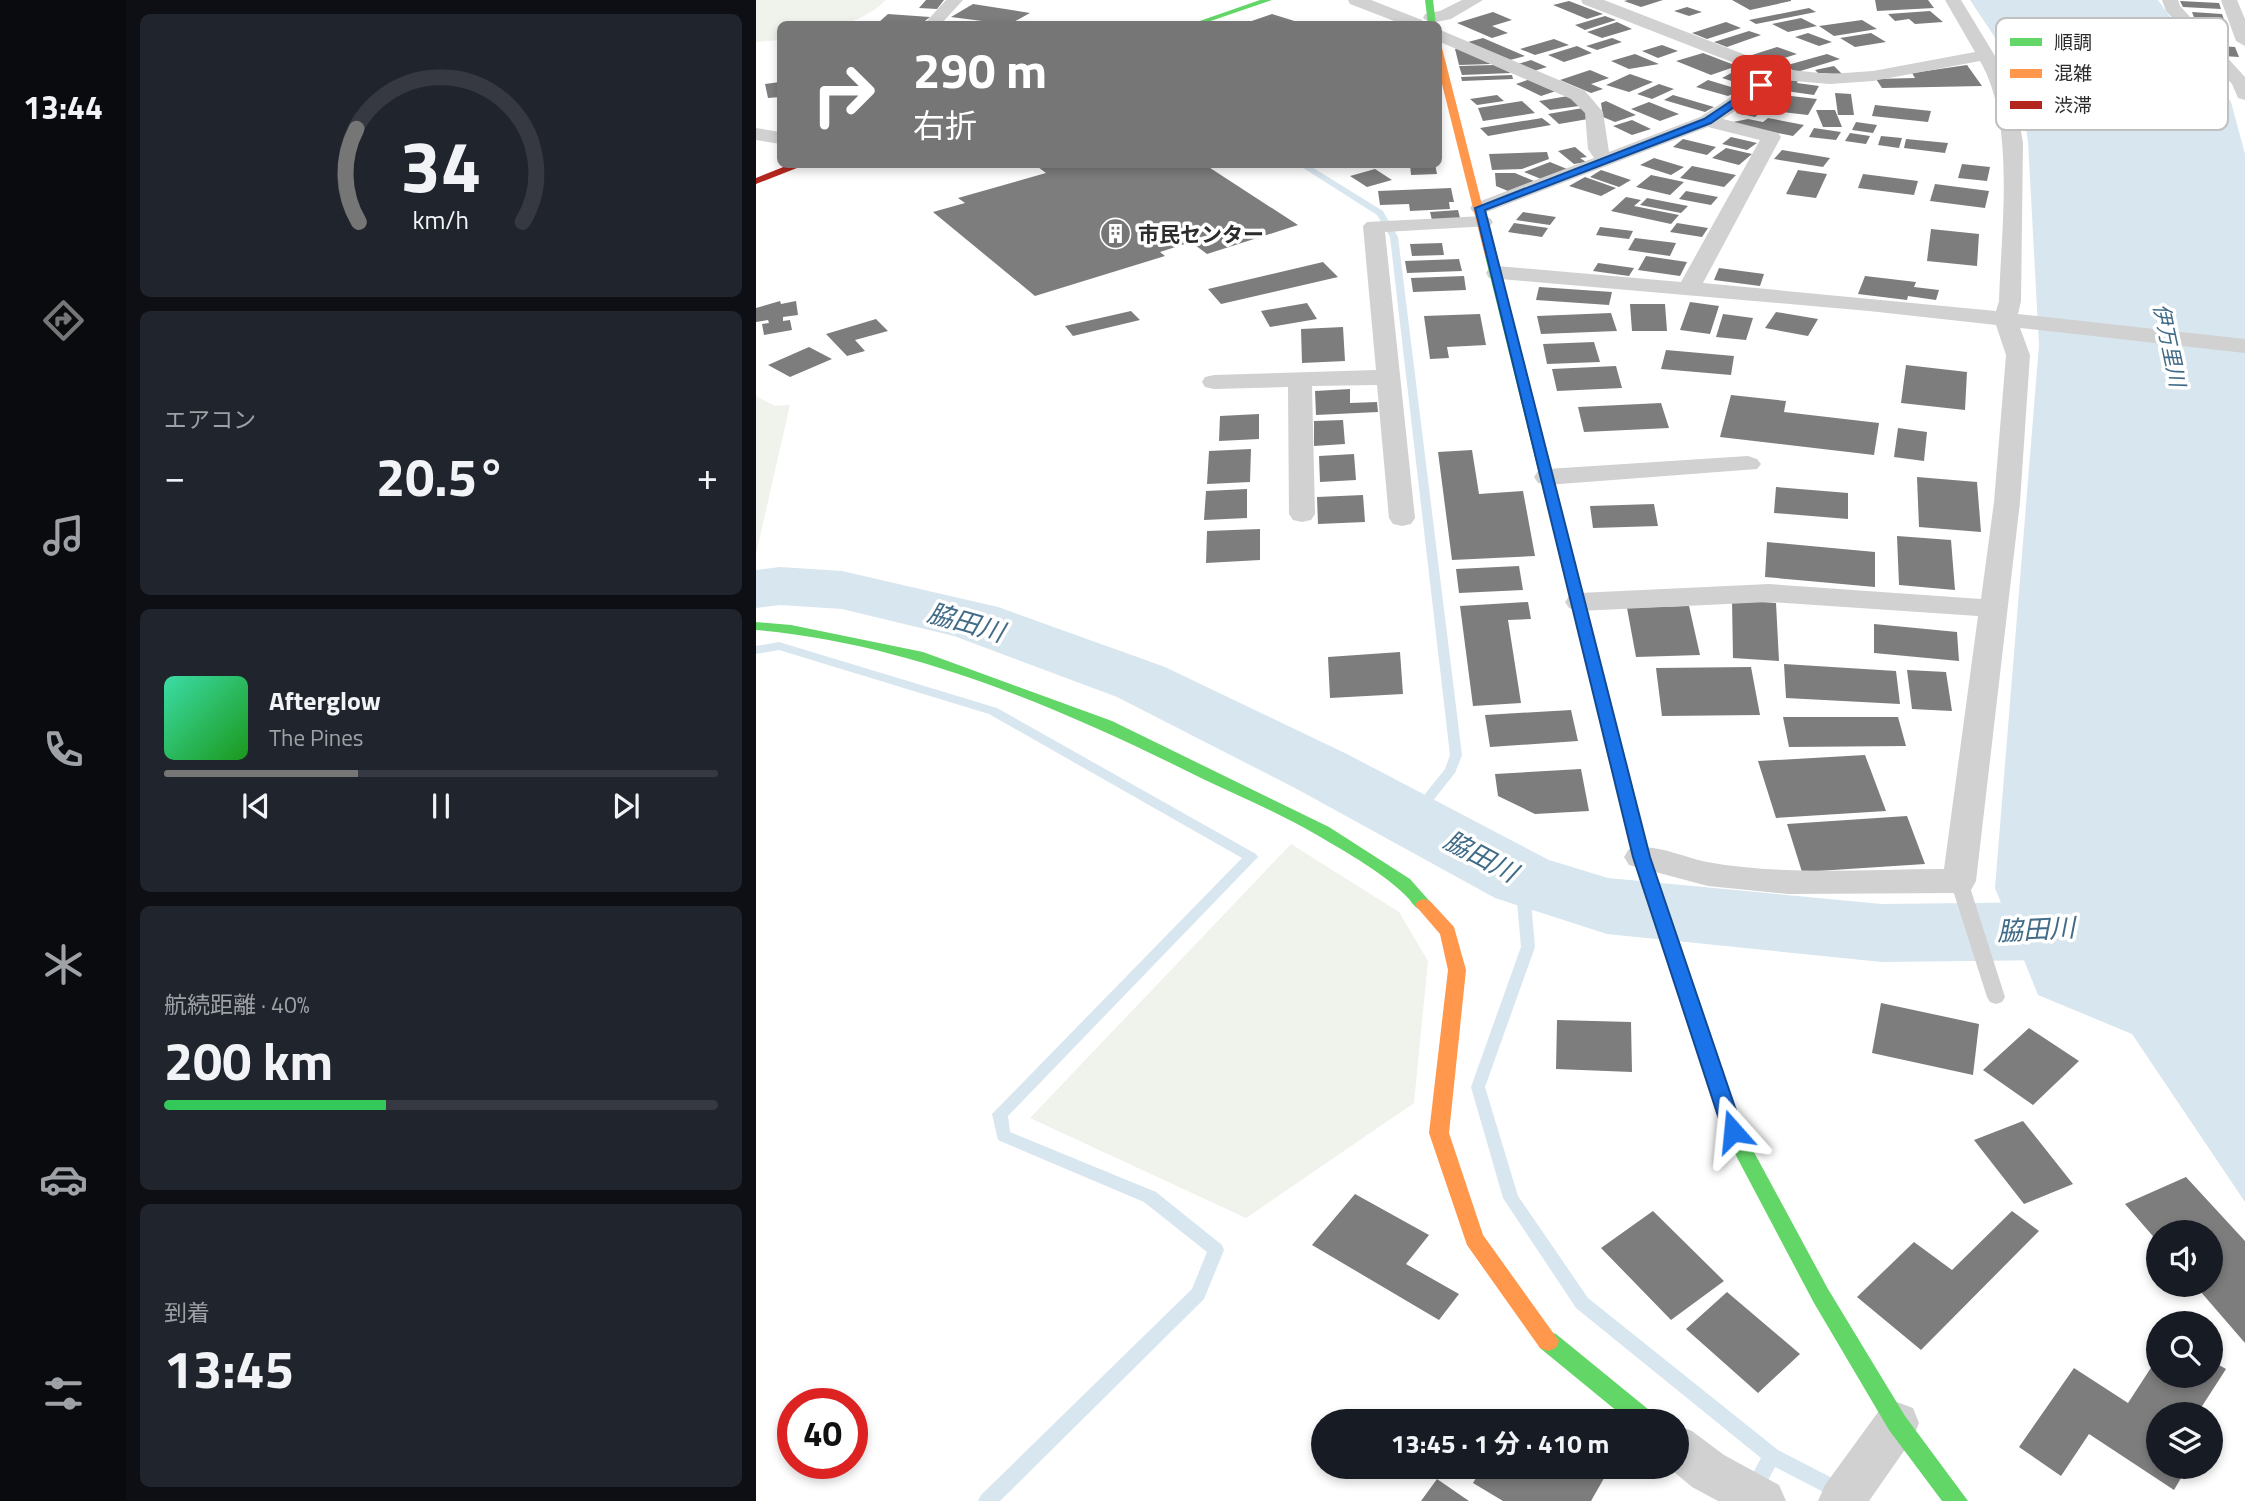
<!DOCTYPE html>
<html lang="ja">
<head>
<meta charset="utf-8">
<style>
  body { margin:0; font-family:"Titillium Web","Noto Sans JP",sans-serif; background:#20242c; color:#f1f3f6; height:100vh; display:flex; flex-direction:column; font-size:26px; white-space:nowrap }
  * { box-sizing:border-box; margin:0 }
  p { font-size:23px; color:#9ea1a6 }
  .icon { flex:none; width:38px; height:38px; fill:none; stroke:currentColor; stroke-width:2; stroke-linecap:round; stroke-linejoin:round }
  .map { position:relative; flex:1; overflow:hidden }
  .details { display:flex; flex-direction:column; gap:14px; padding:14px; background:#0d0f14; width:630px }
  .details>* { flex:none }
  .top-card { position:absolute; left:21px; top:21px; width:665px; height:147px; border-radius:10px; box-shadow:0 4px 10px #0003; background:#767676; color:#fff; overflow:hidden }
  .buttons { position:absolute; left:1390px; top:1220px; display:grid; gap:14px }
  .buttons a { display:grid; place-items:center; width:77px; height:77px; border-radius:50%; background:#171b24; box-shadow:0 4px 10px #0003; font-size:35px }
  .speed { position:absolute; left:21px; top:1388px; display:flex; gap:14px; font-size:35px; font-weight:700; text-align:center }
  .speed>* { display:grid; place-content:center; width:91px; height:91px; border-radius:50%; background:#171b24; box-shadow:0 4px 10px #0003; line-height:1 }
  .speed .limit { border:10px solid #d22; background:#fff; color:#111 }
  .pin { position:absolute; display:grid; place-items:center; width:60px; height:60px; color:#fff; margin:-30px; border-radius:14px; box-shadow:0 4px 10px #0006 }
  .me { position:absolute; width:77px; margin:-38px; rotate:342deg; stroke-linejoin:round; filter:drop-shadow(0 0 5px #0008) }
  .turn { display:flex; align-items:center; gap:24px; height:147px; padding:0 21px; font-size:32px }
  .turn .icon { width:91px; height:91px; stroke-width:2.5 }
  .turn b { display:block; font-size:49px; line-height:60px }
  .big { font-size:52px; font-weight:700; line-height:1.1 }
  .details .card { flex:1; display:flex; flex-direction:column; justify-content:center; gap:10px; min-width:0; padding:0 24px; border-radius:10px; background:#20242c }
  .details .dial { align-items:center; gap:0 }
  .dial svg { height:182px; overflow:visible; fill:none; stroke:#363941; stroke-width:7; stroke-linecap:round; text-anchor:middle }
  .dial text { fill:#f1f3f6; stroke:none }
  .song { display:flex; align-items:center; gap:21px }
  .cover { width:84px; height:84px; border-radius:10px; background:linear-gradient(135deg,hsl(160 70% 55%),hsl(120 70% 35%)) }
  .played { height:7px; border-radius:4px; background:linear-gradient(90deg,#767676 35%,#363941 35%) }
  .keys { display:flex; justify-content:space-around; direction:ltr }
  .heat { display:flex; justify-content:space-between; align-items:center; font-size:38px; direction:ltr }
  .charge { height:10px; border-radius:5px; background:linear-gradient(90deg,#34c759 40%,#363941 0) }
  .trip { position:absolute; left:555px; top:1409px; width:378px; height:70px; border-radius:35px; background:#171b24; box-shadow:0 4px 10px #0003; font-weight:700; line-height:70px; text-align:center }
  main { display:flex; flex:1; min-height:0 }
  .tabs { display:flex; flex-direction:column; width:126px; justify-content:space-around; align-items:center; background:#090b0e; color:#9ea1a6 }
  .tabs .icon { width:49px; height:49px }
  .tabs .current { color:#767676 }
  .tabs b { font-size:32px; color:#f1f3f6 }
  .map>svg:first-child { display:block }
</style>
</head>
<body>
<main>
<nav class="tabs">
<b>13:44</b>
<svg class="icon current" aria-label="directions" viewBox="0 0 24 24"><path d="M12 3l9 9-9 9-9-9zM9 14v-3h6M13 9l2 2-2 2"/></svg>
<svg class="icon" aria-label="music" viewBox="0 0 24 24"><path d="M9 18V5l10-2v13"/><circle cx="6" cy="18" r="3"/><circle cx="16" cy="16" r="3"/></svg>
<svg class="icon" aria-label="phone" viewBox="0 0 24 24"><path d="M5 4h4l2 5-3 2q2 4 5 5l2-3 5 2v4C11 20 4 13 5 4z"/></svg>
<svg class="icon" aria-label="climate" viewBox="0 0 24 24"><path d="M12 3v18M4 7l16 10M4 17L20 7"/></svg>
<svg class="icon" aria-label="car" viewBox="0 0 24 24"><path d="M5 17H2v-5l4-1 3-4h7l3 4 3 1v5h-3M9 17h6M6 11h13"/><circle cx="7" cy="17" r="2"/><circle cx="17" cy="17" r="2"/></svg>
<svg class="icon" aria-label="filters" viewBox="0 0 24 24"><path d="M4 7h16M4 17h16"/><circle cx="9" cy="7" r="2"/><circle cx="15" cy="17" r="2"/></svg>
</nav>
<section class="details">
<div class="card dial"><svg viewBox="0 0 100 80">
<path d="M14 69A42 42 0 1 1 86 69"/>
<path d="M14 69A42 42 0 0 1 13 28" stroke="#767676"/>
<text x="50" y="56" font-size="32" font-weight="700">34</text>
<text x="50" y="72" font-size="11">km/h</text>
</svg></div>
<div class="card"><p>エアコン</p>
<div class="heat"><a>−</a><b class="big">20.5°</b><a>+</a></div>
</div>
<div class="card">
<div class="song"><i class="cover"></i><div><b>Afterglow</b><p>The Pines</p></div></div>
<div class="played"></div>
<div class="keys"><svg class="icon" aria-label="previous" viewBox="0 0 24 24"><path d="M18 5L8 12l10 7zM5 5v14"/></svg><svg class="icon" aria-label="pause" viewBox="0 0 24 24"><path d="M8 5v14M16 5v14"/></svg><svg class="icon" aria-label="next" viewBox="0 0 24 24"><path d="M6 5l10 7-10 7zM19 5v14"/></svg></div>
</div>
<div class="card"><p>航続距離 · 40%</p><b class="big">200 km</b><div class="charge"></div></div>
<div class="card"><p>到着</p><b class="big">13:45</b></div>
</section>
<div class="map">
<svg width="1489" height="1501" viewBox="0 0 1489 1501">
  <rect width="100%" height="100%" fill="#fff"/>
  <path fill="#eff3eb" d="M0 0H130C94 33 70 24 24 24V40L0 42Z
    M0 396 19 406 34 405 0 554Z
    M535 844 643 912 672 961 658 1103 490 1218 274 1118Z"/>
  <path fill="#d8e6ef" d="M1214 0H1402L1475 102 1489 154V1202L1376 1034 1282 995 1239 888 1283 345 1272 141 1263 88 1238 36Z"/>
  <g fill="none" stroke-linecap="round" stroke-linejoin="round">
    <path fill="#d8e6ef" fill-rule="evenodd" d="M541 164H551L627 211 642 237 706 755 699 773 660 822 655 823 649 819 689 769 694 755 634 237 621 215Z
      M23 642 241 708 500 854 502 857 252 1116 254 1132 400 1192 466 1245 468 1250 448 1299 244 1501H222L225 1495 436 1289 451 1252 388 1202 242 1140 236 1114 486 858 233 714 23 650 0 654V646Z
      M766 874 771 876 773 879 779 947 729 1087 762 1196 832 1298 1022 1450 1109 1495 1112 1501H1085L1019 1467 1001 1501H982L1005 1458 820 1308 747 1198 715 1087 765 947 759 879 761 876Z"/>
    <path fill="#d8e6ef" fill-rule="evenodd" d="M24 567 86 571 242 607 409 667 591 754 793 860 852 878 1126 904 1311 902 1489 857V913L1311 960 1126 962 851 934 739 898 539 788 361 697 198 636 86 609 24 605 0 608V570Z"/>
  </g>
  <path fill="#7d7d7d" d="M170 0H188L181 9 163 8Z
    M907 0 885 7 868 1 872 0Z
    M976 0H1035V1L994 10Z
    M1119 0H1172L1178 8 1121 11Z
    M813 1 847 14 831 19 797 5Z
    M1424 1 1463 3 1465 9 1427 7Z
    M217 4 274 13 254 24H230L234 22 195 17Z
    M931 7 946 12 933 16 918 11Z
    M1053 8 1060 12 1000 24 993 20Z
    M1174 11 1187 22 1159 24 1153 19 1139 21 1132 14Z
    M737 12 756 20 736 26 752 33 736 38 701 23Z
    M1436 12 1466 14 1469 22 1439 20Z
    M132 14 174 17 165 24 123 22Z
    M516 14 548 24H487Z
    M849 16 860 20 829 30 819 25Z
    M1045 18 1061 26 1032 32 1016 24Z
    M1106 20 1121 29 1078 36 1063 26Z
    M861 22 876 29 846 38 831 32Z
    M970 22 985 28 951 39 936 33Z
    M993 31 1005 35 971 47 958 42Z
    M1052 33 1076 42 1063 46 1039 37Z
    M1115 33 1130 42 1099 47 1084 38Z
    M727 38 769 56 754 60 712 42Z
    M856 38 866 42 841 50 830 46Z
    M798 39 813 45 779 55 764 49Z
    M906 45 922 51 902 58 886 51Z
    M821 46 836 53 808 62 792 55Z
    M1463 46 1479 47 1483 57 1467 56Z
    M1021 47 1041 54 1016 62 996 55Z
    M699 49H704L735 64 703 65Z
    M947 53 981 66 955 75 920 61Z
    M879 54 903 64 873 69 855 61Z
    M1071 54 1084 59 1041 72 1028 66Z
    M775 60 791 67 778 71 762 64Z
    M738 65 755 73 706 75 703 66Z
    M1211 65 1226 86 1126 88 1120 79 1159 78 1156 73Z
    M1078 66 1086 74 1062 73 1059 70Z
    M834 70 853 78 835 84 847 89 835 93 804 80Z
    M979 71 1005 78 991 86 966 78Z
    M874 74 897 82 873 92 850 85Z
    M756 75 757 79 706 81 705 77Z
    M774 79 800 91 785 96 760 84Z
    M1030 79 1042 80 1041 83 1063 86 1058 95 1023 90Z
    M952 80 985 90 972 96 940 87Z
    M24 82V97L12 98 9 84Z
    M903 84 918 89 896 99 881 94Z
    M1007 93 1023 97 1012 105 996 101Z
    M1079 93 1095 94 1098 115H1082Z
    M741 95 748 101 721 105 714 99Z
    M917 95 958 107 949 112 908 100Z
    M812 96 823 106 794 110 783 101Z
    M1035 96 1061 99 1052 115 1026 112Z
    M766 101 779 113 727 121 722 108Z
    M850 101 880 115 859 122 847 117 845 103Z
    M893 102 923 114 904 121 875 109Z
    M993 103 1012 107 999 117 980 113Z
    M1119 105 1175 111 1172 122 1116 116Z
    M827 108 832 119 803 124 792 114Z
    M1060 110H1079L1086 127H1067Z
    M786 118 795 125 732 136 724 128Z
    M1012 118 1048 125 1037 136 972 123 992 119 1007 122Z
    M876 120 895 129 876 135 857 126Z
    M1100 122 1121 125 1117 133 1096 130Z
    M1058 128 1085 132 1080 140 1053 137Z
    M1094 133 1114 136 1110 144 1089 141Z
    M1125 136 1146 138 1143 148 1122 145Z
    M975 137 1001 143 991 150 966 144Z
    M927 139 960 147 951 155 917 147Z
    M1150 139 1192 143 1189 153 1148 148Z
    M819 147 831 157 824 158 830 162 818 164 802 151Z
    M970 148 996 154 983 165 956 158Z
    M1026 150 1074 158 1067 167 1018 159Z
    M791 152 793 159 766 169 736 170 733 154Z
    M898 158 928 167 915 175 884 165Z
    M794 162 811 169 785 179 768 172Z
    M278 164H448L542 225 451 254 435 242 404 252 409 256 279 296 177 212 209 203 202 198 290 173Z
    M654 164H679L681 174 655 175Z
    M1206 164 1234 167 1231 181 1202 178Z
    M936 166 980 175 968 187 924 178Z
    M619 169 636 180 611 187 594 176Z
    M845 170 875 180 863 187 834 177Z
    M1042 170 1071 174 1060 198 1030 194Z
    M739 173H759L778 181 752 191 740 186Z
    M1107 174 1162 181 1158 195 1102 188Z
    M895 175 928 182 914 195 880 187Z
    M829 177 860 188 845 196 813 186Z
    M1179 184 1233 191 1229 208 1174 201Z
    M695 188 698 202H693L694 209 654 211 653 204 624 205 622 191Z
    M930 191 962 197 955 205 923 199Z
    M870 197 885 200 878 206 923 215 915 224 855 211Z
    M891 198 932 206 925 213 884 205Z
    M702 210 704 218 676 220 674 212Z
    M767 212 800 217 794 225 760 220Z
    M758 223 792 228 786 237 752 232Z
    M921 223 952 228 946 237 914 232Z
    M844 227 877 231 873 239 840 235Z
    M1175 229 1223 234 1221 266 1171 261Z
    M879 238 920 243 914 256 872 250Z
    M686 243 688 255 656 256 654 244Z
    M890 256 931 262 924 276 882 270Z
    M703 259 706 271 651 273 649 261Z
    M567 262 582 277 465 304 452 289Z
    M842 263 878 268 873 276 837 271Z
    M963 268 1008 274 1004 286 958 280Z
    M708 276 710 290 657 292 655 278Z
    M1109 276 1160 282 1158 287 1183 290 1180 300 1152 296 1151 300 1102 294Z
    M783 287 856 292 853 305 780 300Z
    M24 301 25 304 40 301 42 315 27 317V321L34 320 36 330 8 335 6 324 13 323 12 320 0 322V308Z
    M934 302 963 306 954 334 924 330Z
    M551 303 561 319 514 327 505 311Z
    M874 304H909L911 331H876Z
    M375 311 384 320 317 336 309 326Z
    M1020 312 1062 319 1052 336 1009 328Z
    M855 313 861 331 785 334 781 316Z
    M724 314 730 345 691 347 693 358 674 359 668 316Z
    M967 314 997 318 990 340 960 337Z
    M120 319 132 331 99 340 109 351 91 356 70 334Z
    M587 327 589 361 546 363 545 329Z
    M838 342 844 362 791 364 787 344Z
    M53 347 76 359 34 377 12 365Z
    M910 350 978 356 975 375 905 369Z
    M1150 365 1211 372 1209 410 1145 403Z
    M860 366 866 388 801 391 796 369Z
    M594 389V403L621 402 622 412 560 415 559 391Z
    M975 395 1030 401 1028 412 1123 423 1118 455 964 437Z
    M905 403 913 428 828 432 822 407Z
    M503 414V439L463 441 464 416Z
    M587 420 589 444 558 446V421Z
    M1142 428 1171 432 1168 461 1138 457Z
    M495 449 494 482 451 484 453 451Z
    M716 450 723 494 767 491 779 556 696 560 682 452Z
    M598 454 600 480 564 482 563 456Z
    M1161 477 1221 482 1225 532 1163 527Z
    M1020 487 1092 493V519L1018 513Z
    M491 489V518L448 520 450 491Z
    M607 495 609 522 562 524 561 497Z
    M898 504 902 526 837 528 834 506Z
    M504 529V560L450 563 451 531Z
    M1141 536 1195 540 1199 590 1143 585Z
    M1011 542 1119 552V587L1009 577Z
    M763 566 767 590 703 593 700 569Z
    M976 600 1020 603 1023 661 977 658Z
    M772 602 775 619 752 620 765 703 717 706 704 606Z
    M933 606 944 655 880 657 871 608Z
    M1118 624 1201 632 1203 661 1118 653Z
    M644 652 647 694 574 698 572 657Z
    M1028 664 1140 671 1144 704 1030 698Z
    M995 667 1004 715 906 716 900 668Z
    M1151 670 1190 672 1196 711 1156 709Z
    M815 710 822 741 734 747 729 715Z
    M1027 717H1142L1150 746 1033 747Z
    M1109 755 1130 811 1020 818 1002 761Z
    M825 769 833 811 779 814 742 796 739 774Z
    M1151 816 1169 864 1046 872 1031 824Z
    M1125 1003 1223 1024 1217 1075 1116 1053Z
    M801 1020 875 1022 876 1072 800 1069Z
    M1273 1028 1323 1061 1277 1105 1227 1070Z
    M1267 1121 1317 1184 1268 1204 1218 1140Z
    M1430 1177 1489 1241V1343L1438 1284H1454V1232H1402V1242L1369 1204Z
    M599 1194 673 1235 650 1264 703 1294 683 1320 556 1245Z
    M897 1211 968 1281 915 1320 845 1248Z
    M1256 1211 1283 1231 1165 1350 1101 1297 1158 1242 1196 1270Z
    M971 1292 1044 1354 1002 1393 930 1329Z
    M1402 1357V1376H1454V1360L1470 1369 1441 1414H1402V1466H1432L1418 1490 1333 1434 1305 1476 1263 1447 1318 1368 1372 1403Z
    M727 1466H855L835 1501H747L717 1483Z
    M681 1479 713 1501H665Z"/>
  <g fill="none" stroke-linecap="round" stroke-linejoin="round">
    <path fill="#d1d1d1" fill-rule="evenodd" d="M1203 875 1209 877 1212 881 1249 997 1246 1002 1240 1004 1234 1002 1231 997 1194 881 1197 877Z"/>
    <path fill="#d1d1d1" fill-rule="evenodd" d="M190 0H207L185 24H168Z
      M592 0H615L666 20 668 24H646L594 4Z
      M706 0H727L695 19 675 23 667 18 669 14 684 11Z
      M825 0H848L1026 69 1074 74 1117 71 1219 52 1189 0H1205L1250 74 1259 96 1267 143 1265 301 1262 314 1489 339V353L1264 328 1274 355 1264 502 1220 881 1215 890 1203 893 1032 894 952 886 873 865 868 857 873 849C898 842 926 857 951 862 1028 876 1110 869 1188 869L1222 616 1013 602 823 611 813 608 809 602 813 596 823 593 1013 584 1225 599 1238 502 1250 355 1240 325 1113 311 733 278 730 273 733 268 741 266 925 282 1004 140 952 127 731 212H717L714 208 717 204 838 158 832 149 829 113 815 99 682 41V29L829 91 847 112 853 152 944 117 1009 75 827 4ZM1224 61C1260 122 1245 230 1243 301L1240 311 947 283 1025 137 1022 133 967 119 1026 80 1074 84 1117 81Z
      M1406 0H1422L1424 6 1489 77V100L1482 98 1476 84 1410 11Z
      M1465 0H1481L1489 19V46L1480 41Z
      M0 128 24 132V144L0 140Z
      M727 216 734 218 737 222 734 226 629 232 659 518 655 524 646 526 637 524 633 518 621 385 556 386 559 514 555 520 546 522 537 520 533 514 532 387 458 389 449 387 446 382 449 377 458 375 620 370 607 226 611 222Z
      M992 456 1001 459 1005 464 1001 469 791 485 782 483 778 477 782 471 791 469Z
      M1141 1402 1157 1408 1163 1423 1157 1438 1113 1501H1062L1069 1485 1125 1408Z
      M920 1425 936 1431 968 1455 1023 1485 1030 1501H962L936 1487 911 1466H920Z"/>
    <path fill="#63d668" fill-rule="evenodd" d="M504 0H516L446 24H435Z
      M669 0H677L680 24H672Z
      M734 253 739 256 898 873 896 877H884L882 873 729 256Z
      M0 622 35 625 167 652 356 721 573 827 654 879 677 905 674 909C663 913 659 907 653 899 631 875 590 852 561 835 525 814 485 797 447 779 307 709 157 644 0 630Z
      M970 1104 977 1106 986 1130 1072 1289 1149 1416 1212 1501H1186L1133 1430 1058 1303 967 1131 960 1112 963 1106Z
      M792 1331 800 1334 898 1414 901 1421H873L784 1348 781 1341 784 1334Z"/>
    <path fill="#ff974d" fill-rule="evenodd" d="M682 46 686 48 739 256 738 258 729 256 682 68Z
      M890 867 896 869 898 873 980 1112 977 1118 970 1120 963 1118 960 1112 882 873 884 869Z
      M668 899 674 901 698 927 710 970 693 1133 727 1235 803 1341 800 1348 792 1351 784 1348 711 1245 673 1133 692 970 684 934 659 905 662 901Z"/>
    <path fill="#b3261e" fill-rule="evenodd" d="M35 164H51L0 184V178Z"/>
  </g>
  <path fill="#1a73e8" stroke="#114b97" stroke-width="2" d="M1002 83 1010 85 955 123 729 210 894 857 987 1131 984 1137 977 1139 970 1137 967 1131 877 857 719 208 948 119Z"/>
  <defs>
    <symbol id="building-disc" viewBox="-11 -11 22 22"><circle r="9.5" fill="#767676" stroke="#fff"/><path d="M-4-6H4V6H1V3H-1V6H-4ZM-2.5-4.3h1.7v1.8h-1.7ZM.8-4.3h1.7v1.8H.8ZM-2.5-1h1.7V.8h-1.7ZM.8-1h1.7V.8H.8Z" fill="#fff"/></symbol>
  </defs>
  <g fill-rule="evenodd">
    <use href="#building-disc" x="342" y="216" width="35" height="35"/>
  </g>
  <g text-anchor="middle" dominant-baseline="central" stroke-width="7" stroke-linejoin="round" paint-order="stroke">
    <g font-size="21" font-weight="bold" fill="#2c2c2c" stroke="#fff" text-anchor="start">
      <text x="382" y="234">市民センター</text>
    </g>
    <g font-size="21" font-style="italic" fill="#416b87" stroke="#fff">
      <text transform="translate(1414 345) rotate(78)">伊万里川</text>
    </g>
    <g font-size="26" font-style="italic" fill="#416b87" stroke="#fff">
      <text transform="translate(210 622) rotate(16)">脇田川</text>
      <text transform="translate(725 856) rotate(28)">脇田川</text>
      <text transform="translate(1280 929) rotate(-3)">脇田川</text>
    </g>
  </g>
  <rect x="1240" y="18" width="232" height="112" rx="10" fill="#fff" stroke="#c0c0c0" stroke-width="2"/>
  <rect x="1254" y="38" width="32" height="8" fill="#63d668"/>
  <rect x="1254" y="69" width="32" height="9" fill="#ff974d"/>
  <rect x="1254" y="101" width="32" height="8" fill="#b3261e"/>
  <g font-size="19" fill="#2c2c2c">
    <text x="1298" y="49">順調</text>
    <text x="1298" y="80">混雑</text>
    <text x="1298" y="112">渋滞</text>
  </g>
</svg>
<div class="buttons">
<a><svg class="icon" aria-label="sound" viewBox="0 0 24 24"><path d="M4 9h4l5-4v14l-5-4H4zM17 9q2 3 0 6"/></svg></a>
<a><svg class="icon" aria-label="search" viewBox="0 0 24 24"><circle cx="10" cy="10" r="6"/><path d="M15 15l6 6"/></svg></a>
<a><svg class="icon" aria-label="layers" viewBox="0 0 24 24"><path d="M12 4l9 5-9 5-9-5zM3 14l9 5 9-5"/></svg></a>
</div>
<div class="speed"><div class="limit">40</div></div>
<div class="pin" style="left:1005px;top:85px;background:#d93025"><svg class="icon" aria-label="arrive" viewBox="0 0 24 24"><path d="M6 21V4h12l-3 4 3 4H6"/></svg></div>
<svg class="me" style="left:977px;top:1131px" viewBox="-20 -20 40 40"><path d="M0-17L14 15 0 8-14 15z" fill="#1a73e8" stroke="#fff" stroke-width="4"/></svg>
<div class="trip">13:45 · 1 分 · 410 m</div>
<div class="top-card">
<div class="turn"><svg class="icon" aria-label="right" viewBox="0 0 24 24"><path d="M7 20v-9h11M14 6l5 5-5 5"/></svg><div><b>290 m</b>右折</div></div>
</div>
</div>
</main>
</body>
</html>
